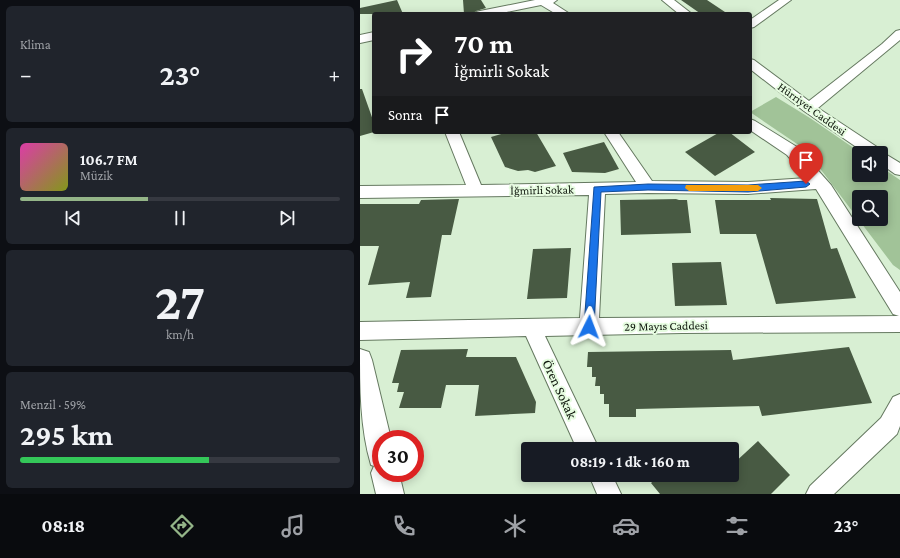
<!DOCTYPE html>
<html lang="tr">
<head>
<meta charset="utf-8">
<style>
  body { margin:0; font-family:"Crimson Pro",serif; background:#20242c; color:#f1f3f6; height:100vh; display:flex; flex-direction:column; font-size:15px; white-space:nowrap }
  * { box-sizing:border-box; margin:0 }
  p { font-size:13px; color:#9ea1a6 }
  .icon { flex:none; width:22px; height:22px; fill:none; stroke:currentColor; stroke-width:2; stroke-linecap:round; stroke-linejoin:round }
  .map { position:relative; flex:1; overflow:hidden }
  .panel { display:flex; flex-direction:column; gap:6px; padding:6px; background:#0d0f14; width:360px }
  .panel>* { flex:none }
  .guide { position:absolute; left:12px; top:12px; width:380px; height:122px; border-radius:4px; box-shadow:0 2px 10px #0003; background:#202124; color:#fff; overflow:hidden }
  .buttons { position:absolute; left:492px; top:146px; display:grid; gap:8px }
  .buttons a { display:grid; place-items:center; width:36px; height:36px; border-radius:4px; background:#171b24; box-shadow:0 2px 10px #0003; font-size:20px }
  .speed { position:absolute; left:12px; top:430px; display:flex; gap:8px; font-size:20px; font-weight:700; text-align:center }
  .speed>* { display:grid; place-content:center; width:52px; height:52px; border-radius:50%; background:#171b24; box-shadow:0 2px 10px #0003; line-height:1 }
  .speed .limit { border:6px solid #d22; background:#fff; color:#111 }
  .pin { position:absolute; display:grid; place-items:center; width:34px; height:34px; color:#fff; margin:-41px -17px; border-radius:50% 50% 50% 0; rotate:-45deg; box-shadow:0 0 4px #0007 }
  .pin .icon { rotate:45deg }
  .me { position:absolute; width:44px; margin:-22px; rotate:3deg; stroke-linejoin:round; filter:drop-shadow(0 0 3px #0008) }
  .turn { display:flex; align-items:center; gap:14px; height:84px; padding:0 16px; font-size:18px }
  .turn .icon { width:52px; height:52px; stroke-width:2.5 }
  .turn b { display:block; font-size:28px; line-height:34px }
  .then { display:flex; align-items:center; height:38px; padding:0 16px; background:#0003; gap:8px; font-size:15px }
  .big { font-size:30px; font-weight:700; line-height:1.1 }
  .panel .card { flex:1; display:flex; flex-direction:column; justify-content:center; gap:6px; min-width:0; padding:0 14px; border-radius:6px; background:#20242c }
  .panel .dial { align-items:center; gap:0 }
  .dial b { font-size:52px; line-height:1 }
  .song { display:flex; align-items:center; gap:12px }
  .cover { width:48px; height:48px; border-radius:6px; background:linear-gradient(135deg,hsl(320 70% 55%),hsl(70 70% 35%)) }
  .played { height:4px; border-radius:2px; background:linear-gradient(90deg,#94b588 40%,#363941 40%) }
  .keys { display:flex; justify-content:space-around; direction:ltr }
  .heat { display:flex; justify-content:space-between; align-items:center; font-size:22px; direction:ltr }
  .charge { height:6px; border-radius:3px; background:linear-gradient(90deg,#34c759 59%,#363941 0) }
  .trip { position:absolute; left:161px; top:442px; width:218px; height:40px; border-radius:4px; background:#171b24; box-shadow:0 2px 10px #0003; font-weight:700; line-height:40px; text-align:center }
  .dock { display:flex; height:64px; justify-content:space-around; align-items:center; background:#090b0e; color:#9ea1a6 }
  .dock .icon { width:28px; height:28px }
  .dock .active { color:#94b588 }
  .dock b { font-size:18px; color:#f1f3f6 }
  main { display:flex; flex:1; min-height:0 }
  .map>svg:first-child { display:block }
</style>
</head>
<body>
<main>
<section class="panel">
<div class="card"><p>Klima</p>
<div class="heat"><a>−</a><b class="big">23°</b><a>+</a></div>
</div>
<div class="card">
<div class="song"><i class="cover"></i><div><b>106.7 FM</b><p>Müzik</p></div></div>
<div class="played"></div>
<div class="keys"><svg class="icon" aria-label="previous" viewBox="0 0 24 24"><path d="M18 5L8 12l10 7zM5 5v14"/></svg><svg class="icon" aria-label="pause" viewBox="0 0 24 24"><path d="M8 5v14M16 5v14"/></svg><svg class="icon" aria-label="next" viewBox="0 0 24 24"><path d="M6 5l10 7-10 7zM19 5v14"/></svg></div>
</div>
<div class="card dial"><b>27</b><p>km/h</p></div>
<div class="card"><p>Menzil · 59%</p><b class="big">295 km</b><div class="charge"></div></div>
</section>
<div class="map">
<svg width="540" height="494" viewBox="0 0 540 494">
  <rect width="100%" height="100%" fill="#d8efd3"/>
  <path fill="#a1c398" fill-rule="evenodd" d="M416 97 450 118 501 153H499V175H521V167L540 180V270L533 265 446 150 390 112ZM499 197H521V219H499Z"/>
  <path fill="#485a43" d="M37 0 43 14H0V8Z
    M103 0H121L126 8 116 11 112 14H104Z
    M321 0H347L368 14H341Z
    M0 89H2L14 123V132L0 136Z
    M148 132H176L196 166 175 172 168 170 158 171 145 167 131 137Z
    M360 132H369L395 152 355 176 325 152Z
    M244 142 259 169 245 173 212 172 203 153Z
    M410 198 457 199 471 249 477 248 496 298 416 304 396 234H360L355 200H411Z
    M99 199 91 235H82L71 297 46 298 50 282 8 285 19 246H0V204H59L61 200Z
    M319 199 316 200H327L331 233 261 235 260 200Z
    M211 248 207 298 167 299 173 249Z
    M361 262 367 305 315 306 312 263Z
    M489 347 512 403 402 416 399 406 276 409V417H249V404H244V394H240V386H235L236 377H232V367H227L228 352 371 350 373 360Z
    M108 349 106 357H156L176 402 175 413 115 416 119 385H86L81 408H39L44 392H37L39 383H32L41 350Z
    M398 441 430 475 411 494H300L291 483 300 475H372V465Z"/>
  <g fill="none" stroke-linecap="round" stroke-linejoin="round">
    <defs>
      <path id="minor" d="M175 0H197L193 3 210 14H196L181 5 137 14H114L116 12 120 11Z
        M302 0H314L332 14H319Z
        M419 0H431L394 27 390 28V20Z
        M540 30V40L458 108 520 149 522 152 540 163V175L535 174 521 164V153H505L444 111 390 69V59L394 60 449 101 522 44 536 31Z
        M14 32V40L0 43V35Z
        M390 119 395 121 437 147 471 185 540 292V332L322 333 185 336 239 449H217L166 336 0 340V322L220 318 229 195 0 198V186L106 185 85 132H99L121 185 276 182 244 132H258L292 181 388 182 447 178 427 155 390 130ZM456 189 533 314 539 316 239 318 245 194 288 193 388 194Z
        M540 394V426L537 434 474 494H446L450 486 521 418 533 397Z
        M229 475H252L261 494H237Z"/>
      <path id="major" d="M0 349 9 352 12 360 31 439H21V473H39L44 494H16L11 473 14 466 11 465C0 428 0 387 0 349Z"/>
    </defs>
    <use href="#minor" stroke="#657960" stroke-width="2"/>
    <use href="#major" stroke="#657960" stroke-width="2"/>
    <use href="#minor" fill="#fff" fill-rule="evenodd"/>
    <use href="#major" fill="#fff" fill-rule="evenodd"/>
  </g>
  <path fill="#1a73e8" stroke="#114b97" d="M446 181 450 184 446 187 388 192 288 190 241 192 234 327 233 330 229 332 226 330 224 327 234 187 288 184 388 185Z"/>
  <path fill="#f59e0b" d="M326 185H398L402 188 398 191H329L325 188Z"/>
  <g text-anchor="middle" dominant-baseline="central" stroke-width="4" stroke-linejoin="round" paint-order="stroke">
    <g font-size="12" fill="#0f170d" stroke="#e6fce0">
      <text transform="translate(452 109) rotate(36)">Hürriyet Caddesi</text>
      <text transform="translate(182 190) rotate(-1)">İğmirli Sokak</text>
      <text transform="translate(306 326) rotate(-1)">29 Mayıs Caddesi</text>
    </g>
    <g font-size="14" fill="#0f170d" stroke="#e6fce0">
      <text transform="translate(200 389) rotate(65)">Ören Sokak</text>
    </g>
  </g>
</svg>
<div class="buttons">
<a><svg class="icon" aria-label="sound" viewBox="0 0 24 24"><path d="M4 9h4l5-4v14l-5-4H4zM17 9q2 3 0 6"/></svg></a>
<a><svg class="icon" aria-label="search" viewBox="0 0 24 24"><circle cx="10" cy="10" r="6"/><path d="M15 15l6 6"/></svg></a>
</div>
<div class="speed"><div class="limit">30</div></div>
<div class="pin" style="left:446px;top:184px;background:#d93025"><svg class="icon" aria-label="arrive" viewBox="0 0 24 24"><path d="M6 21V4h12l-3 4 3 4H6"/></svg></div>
<svg class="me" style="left:229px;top:327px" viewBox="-20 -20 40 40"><path d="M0-17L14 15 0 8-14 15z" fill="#1a73e8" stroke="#fff" stroke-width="4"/></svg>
<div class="trip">08:19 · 1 dk · 160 m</div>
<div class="guide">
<div class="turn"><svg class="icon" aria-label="right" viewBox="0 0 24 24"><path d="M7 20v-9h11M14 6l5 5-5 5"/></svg><div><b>70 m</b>İğmirli Sokak</div></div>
<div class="then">Sonra<svg class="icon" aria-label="arrive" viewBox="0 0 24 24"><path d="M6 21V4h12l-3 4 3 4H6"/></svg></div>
</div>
</div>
</main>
<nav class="dock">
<b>08:18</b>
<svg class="icon active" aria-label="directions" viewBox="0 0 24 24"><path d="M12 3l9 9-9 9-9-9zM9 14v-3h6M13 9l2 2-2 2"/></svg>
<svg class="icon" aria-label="music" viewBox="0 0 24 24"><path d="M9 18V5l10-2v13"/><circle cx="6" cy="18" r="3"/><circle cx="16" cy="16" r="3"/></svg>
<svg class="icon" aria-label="phone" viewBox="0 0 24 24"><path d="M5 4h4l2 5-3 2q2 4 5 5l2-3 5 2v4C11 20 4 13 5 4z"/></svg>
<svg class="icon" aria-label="climate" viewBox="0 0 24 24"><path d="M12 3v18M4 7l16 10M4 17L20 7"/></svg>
<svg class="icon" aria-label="car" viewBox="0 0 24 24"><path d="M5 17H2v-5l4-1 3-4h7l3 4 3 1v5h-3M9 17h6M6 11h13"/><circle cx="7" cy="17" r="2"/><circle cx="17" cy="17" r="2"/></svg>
<svg class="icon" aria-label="filters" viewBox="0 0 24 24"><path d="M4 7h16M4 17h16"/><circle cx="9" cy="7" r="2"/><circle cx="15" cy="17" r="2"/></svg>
<b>23°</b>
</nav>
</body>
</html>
